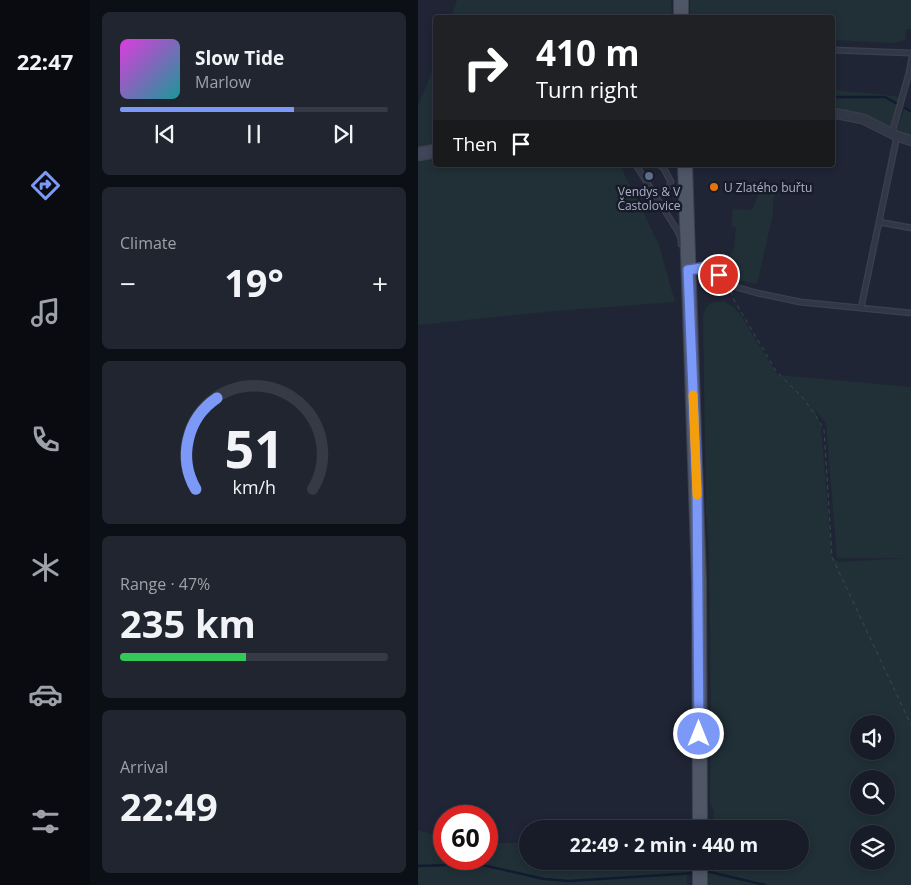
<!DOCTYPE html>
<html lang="en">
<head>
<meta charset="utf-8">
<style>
  body { margin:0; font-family:"Open Sans",sans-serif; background:#202530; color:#f1f3f6; height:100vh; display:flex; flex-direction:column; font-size:19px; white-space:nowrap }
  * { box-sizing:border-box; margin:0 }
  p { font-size:16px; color:#9ea1a8 }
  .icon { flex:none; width:28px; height:28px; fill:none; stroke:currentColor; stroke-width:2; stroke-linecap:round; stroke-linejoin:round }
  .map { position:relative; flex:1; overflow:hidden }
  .sheet { display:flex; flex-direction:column; gap:12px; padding:12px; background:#0d0f16; width:328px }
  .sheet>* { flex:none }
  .guide { position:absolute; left:15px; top:15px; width:402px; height:152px; border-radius:5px; box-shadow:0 2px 8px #0003,0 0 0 1px #363a45; background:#202124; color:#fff; overflow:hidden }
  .fabs { position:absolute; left:432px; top:715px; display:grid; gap:10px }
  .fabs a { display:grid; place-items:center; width:45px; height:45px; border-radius:50%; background:#171c28; box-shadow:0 2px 8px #0003,0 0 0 1px #363a45; font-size:25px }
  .speed { position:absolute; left:15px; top:805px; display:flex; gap:10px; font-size:25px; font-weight:700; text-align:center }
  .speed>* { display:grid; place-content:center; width:65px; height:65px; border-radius:50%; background:#171c28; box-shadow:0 2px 8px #0003,0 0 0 1px #363a45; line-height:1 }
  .speed .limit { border:8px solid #d22; background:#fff; color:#111 }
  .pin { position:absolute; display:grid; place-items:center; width:42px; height:42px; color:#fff; margin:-21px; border:2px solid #fff; border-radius:50%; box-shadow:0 1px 5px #0007 }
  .me { position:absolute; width:55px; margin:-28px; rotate:0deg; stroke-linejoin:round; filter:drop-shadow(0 0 4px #0008) }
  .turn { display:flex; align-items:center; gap:18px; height:105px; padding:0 20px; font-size:22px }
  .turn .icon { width:65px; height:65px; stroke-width:2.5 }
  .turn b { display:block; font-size:35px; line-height:42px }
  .then { display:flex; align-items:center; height:48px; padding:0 20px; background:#0003; gap:10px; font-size:19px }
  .big { font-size:38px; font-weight:700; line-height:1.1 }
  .sheet .card { flex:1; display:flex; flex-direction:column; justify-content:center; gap:8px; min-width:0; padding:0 18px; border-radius:8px; background:#202530 }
  .sheet .dial { align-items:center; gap:0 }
  .dial svg { height:130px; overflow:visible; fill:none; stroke:#363a45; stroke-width:7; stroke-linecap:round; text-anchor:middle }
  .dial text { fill:#f1f3f6; stroke:none }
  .song { display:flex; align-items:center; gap:15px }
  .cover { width:60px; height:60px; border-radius:8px; background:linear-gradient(135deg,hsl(300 70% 55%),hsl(180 70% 35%)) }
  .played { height:5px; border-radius:2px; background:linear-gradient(90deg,#7c99f8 65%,#363a45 65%) }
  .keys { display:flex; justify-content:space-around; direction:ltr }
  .heat { display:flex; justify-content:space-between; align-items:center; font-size:28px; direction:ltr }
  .charge { height:8px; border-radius:4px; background:linear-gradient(90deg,#34c759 47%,#363a45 0) }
  .trip { position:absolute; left:101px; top:820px; width:290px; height:50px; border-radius:25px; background:#171c28; box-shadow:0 2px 8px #0003,0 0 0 1px #363a45; font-weight:700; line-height:50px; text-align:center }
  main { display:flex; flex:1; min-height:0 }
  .dock { display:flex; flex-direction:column; width:90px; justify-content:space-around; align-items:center; background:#090b10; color:#9ea1a8 }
  .dock .icon { width:35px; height:35px }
  .dock .selected { color:#7c99f8 }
  .dock b { font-size:22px; color:#f1f3f6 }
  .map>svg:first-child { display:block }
</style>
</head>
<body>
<main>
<nav class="dock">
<b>22:47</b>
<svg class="icon selected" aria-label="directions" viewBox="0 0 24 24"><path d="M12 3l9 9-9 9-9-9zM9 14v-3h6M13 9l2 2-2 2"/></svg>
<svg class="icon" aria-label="music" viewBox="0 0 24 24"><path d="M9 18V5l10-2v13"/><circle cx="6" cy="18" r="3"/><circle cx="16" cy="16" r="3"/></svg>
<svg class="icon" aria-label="phone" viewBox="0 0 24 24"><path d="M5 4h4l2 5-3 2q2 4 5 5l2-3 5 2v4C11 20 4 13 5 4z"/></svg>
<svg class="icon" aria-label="climate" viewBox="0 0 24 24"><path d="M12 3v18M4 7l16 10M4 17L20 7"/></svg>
<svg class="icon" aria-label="car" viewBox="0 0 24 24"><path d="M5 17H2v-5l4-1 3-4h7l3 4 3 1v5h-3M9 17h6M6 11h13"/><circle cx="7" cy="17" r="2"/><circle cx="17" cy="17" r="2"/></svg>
<svg class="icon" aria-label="filters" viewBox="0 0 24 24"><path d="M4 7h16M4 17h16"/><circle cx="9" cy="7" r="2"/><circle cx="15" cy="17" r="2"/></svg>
</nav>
<section class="sheet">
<div class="card">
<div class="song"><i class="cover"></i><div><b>Slow Tide</b><p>Marlow</p></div></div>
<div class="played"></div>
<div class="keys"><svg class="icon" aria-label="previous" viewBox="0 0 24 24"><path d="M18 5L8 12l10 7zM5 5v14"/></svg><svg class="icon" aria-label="pause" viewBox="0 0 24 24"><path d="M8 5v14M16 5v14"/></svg><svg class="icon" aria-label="next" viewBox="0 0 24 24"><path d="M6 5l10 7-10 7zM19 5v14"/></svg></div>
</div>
<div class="card"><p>Climate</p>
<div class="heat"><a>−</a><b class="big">19°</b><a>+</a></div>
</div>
<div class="card dial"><svg viewBox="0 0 100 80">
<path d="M14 69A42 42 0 1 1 86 69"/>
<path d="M14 69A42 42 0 0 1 27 13" stroke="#7c99f8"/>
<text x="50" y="56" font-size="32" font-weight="700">51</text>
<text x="50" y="72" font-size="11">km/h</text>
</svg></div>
<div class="card"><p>Range · 47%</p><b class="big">235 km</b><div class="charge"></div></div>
<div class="card"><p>Arrival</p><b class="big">22:49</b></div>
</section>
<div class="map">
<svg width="494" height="885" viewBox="0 0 494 885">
  <rect width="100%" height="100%" fill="#1f2535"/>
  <path fill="#203036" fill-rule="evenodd" d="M39 0H253L254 17H33Z
    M272 0H493V29H488L487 40 477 43 415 40V18L272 17Z
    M17 64V143L0 147V106Z
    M415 90 478 96 482 99 474 124 469 127C453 119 437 111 418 111L415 107Z
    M487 106 493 109V136L479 130Z
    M17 159 18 165H202L241 245 257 302 137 311 0 325V162Z
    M348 183 359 185 355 201V214L339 284C325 281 308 280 300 265L304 258 309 261 316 248 318 227 313 226 315 209 334 210 345 184Z
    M305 301 315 307 322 314 358 373 361 375 493 387V885H289L290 861H382V829H293L296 812 292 802 293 729 295 723 293 712 291 546 288 516 285 315C290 303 291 302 305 301ZM397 410 408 423 419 558H489L421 562 414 557 403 428ZM441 724H469V751H441ZM441 779H469V806H441ZM441 834H469V861H441Z
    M0 830 26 838V859H69V843H110V861H269V885H0Z"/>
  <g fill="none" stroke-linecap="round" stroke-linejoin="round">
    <path stroke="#131b32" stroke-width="2.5" d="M415 97H467L478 103
      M487 108 494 112
      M0 866 60 864 126 879 151 881 277 873
      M287 872H292L347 885"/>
    <defs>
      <path id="lane" d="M415 50 494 53
        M491 73 494 57
        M474 133 491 73H494
        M218 165 259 230 263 238V244
        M237 195 248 192 253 182 245 167 241 165
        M461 222 494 228
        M274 270 291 267 318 287 339 293 382 302 494 313
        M443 308 479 136"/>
      <path id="street" d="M415 113 445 119 479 136 494 141"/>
      <path id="secondary" d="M0 154 18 151"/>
      <path id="primary" d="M263 0V18
        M267 165 281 582 282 829
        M282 861V885"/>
    </defs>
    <use href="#lane" stroke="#3b404f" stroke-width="7"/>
    <use href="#street" stroke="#3b404f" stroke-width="11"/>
    <use href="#secondary" stroke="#3b404f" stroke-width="15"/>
    <use href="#primary" stroke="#3b404f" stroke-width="16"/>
    <path stroke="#394a4f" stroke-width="1" stroke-dasharray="4 4" stroke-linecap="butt" d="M313 291 316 300 358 371 385 398 398 416 406 430 414 557 494 727"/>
    <use href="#lane" stroke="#323746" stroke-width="4.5"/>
    <use href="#street" stroke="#323746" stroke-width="9"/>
    <use href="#secondary" stroke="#404559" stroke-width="12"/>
    <use href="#primary" stroke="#4f5666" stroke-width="14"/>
  </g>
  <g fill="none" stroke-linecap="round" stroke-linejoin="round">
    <defs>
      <path id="route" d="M281 734 279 489 270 270 291 267 301 275"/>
    </defs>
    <use href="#route" stroke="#5163a1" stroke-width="12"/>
    <use href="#route" stroke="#7c99f8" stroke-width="9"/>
    <path stroke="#f59e0b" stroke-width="9" d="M275 395 279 495"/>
  </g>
  <circle fill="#5c6f8a" stroke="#181c2a" stroke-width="2" cx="231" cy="176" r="5"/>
  <circle fill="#e8710a" stroke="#181c2a" stroke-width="2" cx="296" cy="187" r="5"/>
  <g text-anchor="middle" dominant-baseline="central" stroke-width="5" stroke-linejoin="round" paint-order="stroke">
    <g font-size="12" fill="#abb1c3" stroke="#181c2a" text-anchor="start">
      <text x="306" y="187">U Zlatého buřtu</text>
      <text x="231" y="191" text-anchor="middle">Vendys &amp; V<tspan x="231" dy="14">Častolovice</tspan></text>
    </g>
  </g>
</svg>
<div class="fabs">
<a><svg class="icon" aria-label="sound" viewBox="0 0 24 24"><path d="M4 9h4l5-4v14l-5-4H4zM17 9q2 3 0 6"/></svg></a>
<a><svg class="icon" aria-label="search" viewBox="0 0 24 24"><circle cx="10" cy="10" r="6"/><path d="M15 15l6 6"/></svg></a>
<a><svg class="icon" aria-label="layers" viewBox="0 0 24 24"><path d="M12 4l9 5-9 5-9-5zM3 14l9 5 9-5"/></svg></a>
</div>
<div class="speed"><div class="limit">60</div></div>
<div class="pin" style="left:301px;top:275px;background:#d93025"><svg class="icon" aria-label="arrive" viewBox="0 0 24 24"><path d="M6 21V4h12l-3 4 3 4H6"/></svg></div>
<svg class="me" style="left:281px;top:734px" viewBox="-20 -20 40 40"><circle r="17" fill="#7c99f8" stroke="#fff" stroke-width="3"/><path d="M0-11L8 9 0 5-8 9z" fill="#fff"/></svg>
<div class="trip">22:49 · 2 min · 440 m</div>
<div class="guide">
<div class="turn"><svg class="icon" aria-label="right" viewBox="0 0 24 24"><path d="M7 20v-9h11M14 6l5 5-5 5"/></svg><div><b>410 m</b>Turn right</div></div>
<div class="then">Then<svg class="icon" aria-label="arrive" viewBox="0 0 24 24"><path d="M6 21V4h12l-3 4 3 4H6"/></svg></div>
</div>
</div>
</main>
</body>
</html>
